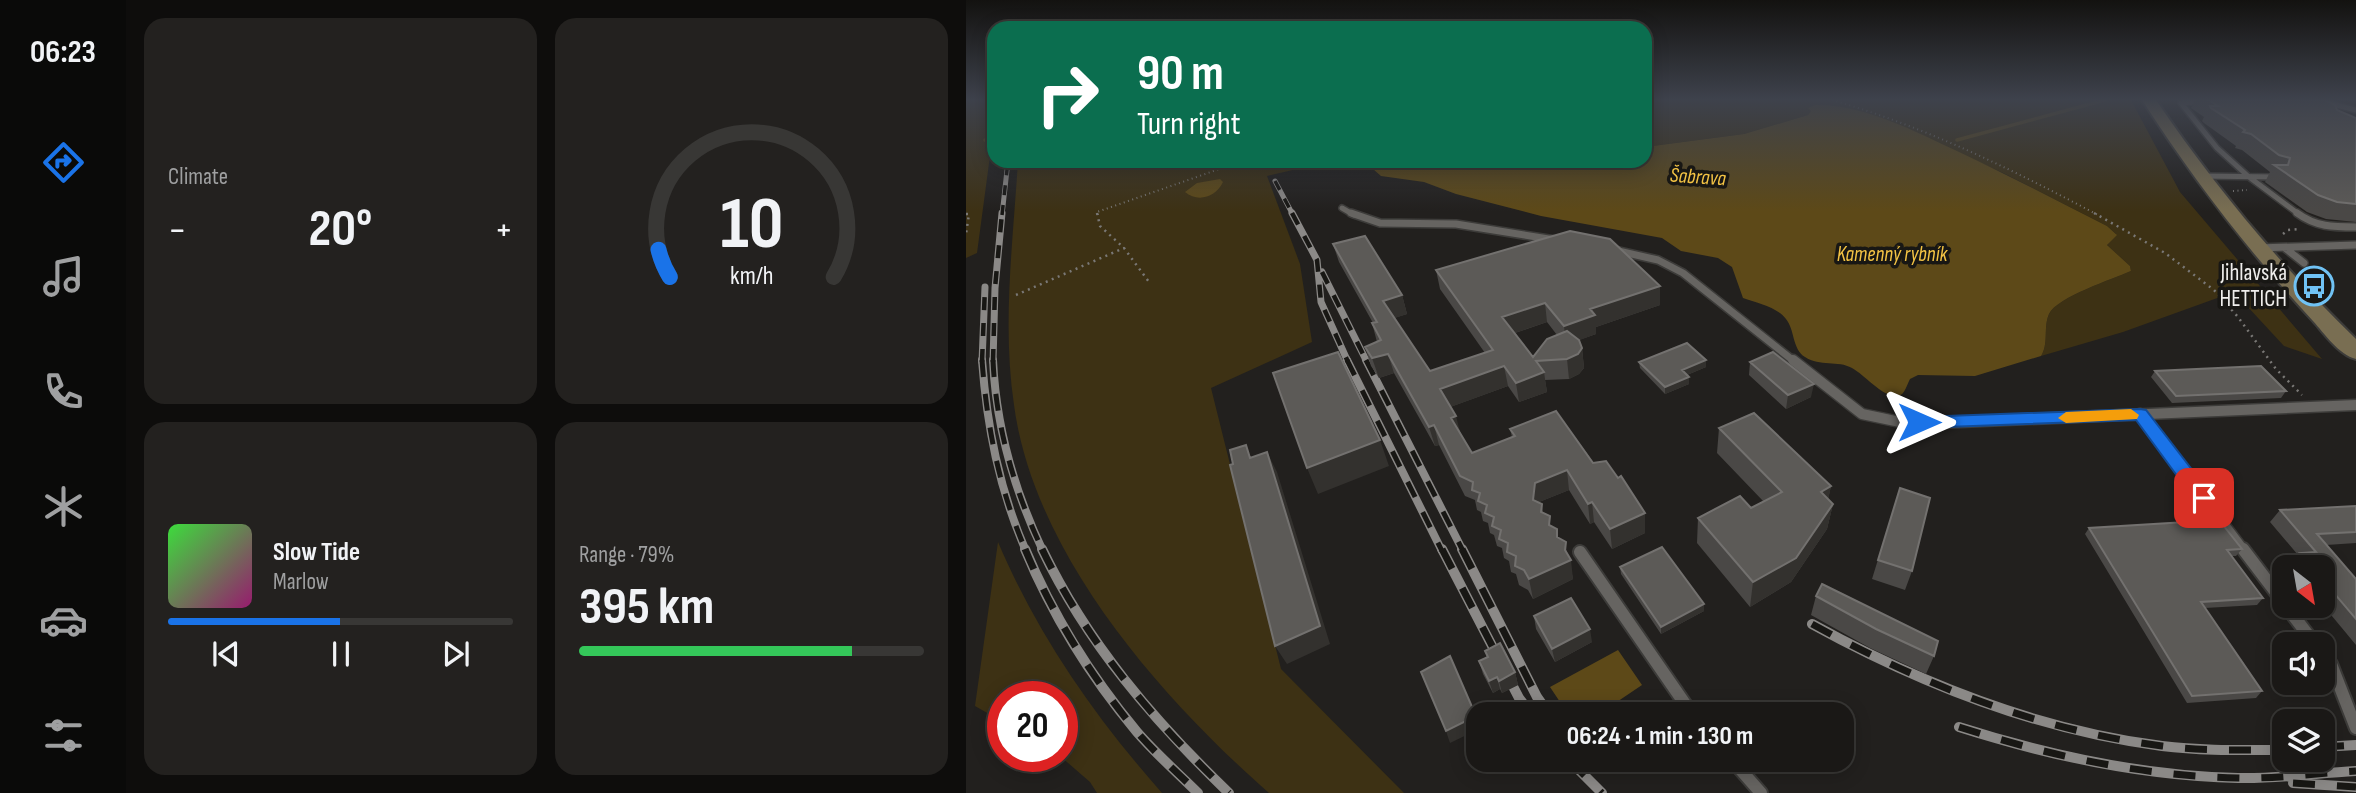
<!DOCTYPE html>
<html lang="en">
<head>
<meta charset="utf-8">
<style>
  body { margin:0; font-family:"Sofia Sans Condensed",sans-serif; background:#23211f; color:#f1f3f6; height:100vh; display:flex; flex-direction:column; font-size:26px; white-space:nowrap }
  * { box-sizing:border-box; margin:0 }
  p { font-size:23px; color:#9fa0a1 }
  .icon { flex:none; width:38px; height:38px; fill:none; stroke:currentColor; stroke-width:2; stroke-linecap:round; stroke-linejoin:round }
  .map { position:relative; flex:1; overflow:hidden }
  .panel { display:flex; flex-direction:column; gap:18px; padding:18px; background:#0e0d0c; width:840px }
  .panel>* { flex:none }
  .top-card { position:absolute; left:21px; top:21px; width:665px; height:147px; border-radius:21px; box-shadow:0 4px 18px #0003,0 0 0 2px #383735; background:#0b6e4f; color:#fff; overflow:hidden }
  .needle { width:46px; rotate:149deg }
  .tools { position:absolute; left:1306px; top:555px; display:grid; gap:14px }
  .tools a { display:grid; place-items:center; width:63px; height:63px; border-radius:14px; background:#1a1816; box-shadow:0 4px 18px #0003,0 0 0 2px #383735; font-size:35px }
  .speed { position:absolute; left:21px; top:681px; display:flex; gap:14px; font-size:35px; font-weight:700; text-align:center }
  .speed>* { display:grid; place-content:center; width:91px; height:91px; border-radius:50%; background:#1a1816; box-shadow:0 4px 18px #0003,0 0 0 2px #383735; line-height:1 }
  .speed .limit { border:10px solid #d22; background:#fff; color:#111 }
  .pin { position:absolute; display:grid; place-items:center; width:60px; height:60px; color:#fff; margin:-30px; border-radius:14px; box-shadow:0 4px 10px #0006 }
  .me { position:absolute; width:77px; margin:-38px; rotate:90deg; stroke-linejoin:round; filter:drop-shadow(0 0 5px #0008) }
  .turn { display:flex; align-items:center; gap:24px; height:147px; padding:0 35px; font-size:32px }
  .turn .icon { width:91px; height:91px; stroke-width:2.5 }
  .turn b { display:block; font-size:49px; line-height:60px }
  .big { font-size:52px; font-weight:700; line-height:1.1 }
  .panel .widget { flex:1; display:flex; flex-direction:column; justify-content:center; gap:10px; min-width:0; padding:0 24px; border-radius:21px; background:#23211f }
  .panel .dial { align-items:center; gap:0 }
  .dial svg { height:182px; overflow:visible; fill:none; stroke:#383735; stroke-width:7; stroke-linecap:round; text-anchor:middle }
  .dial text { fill:#f1f3f6; stroke:none }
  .song { display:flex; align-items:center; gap:21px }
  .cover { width:84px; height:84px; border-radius:10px; background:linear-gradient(135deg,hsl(120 70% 55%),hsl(320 70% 35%)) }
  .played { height:7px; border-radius:4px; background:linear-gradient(90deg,#1a73e8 50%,#383735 50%) }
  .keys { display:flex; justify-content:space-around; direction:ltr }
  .heat { display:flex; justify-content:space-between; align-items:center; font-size:38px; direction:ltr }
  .charge { height:10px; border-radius:5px; background:linear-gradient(90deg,#34c759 79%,#383735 0) }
  .panel .tiles { flex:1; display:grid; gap:18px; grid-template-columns:repeat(2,1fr) }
  .trip { position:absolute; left:500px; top:702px; width:388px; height:70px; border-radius:21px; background:#1a1816; box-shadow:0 4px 18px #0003,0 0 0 2px #383735; font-weight:700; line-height:70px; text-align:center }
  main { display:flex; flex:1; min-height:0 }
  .tabs { display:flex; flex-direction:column; width:126px; justify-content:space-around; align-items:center; background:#0a0a09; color:#9fa0a1 }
  .tabs .icon { width:49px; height:49px }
  .tabs .current { color:#1a73e8 }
  .tabs b { font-size:32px; color:#f1f3f6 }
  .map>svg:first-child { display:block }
</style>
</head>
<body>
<main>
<nav class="tabs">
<b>06:23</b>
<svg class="icon current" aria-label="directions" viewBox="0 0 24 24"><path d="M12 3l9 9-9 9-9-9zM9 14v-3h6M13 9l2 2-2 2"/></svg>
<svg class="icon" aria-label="music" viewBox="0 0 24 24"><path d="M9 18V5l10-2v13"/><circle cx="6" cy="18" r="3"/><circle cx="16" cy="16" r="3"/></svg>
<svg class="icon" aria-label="phone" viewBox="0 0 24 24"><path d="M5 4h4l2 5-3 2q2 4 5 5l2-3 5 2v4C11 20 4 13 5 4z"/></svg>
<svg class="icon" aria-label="climate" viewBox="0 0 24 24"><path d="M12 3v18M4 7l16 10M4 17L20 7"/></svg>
<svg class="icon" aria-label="car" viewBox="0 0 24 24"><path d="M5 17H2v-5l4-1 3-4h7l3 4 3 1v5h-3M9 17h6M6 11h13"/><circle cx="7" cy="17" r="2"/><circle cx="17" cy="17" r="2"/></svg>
<svg class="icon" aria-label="filters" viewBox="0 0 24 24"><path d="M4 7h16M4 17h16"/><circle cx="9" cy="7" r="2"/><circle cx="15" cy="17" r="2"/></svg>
</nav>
<section class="panel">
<div class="tiles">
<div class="widget"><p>Climate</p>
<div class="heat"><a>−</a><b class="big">20°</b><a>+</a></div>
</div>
<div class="widget dial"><svg viewBox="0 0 100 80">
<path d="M14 69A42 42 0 1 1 86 69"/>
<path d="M14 69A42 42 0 0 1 9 57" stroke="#1a73e8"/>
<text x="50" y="56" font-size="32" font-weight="700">10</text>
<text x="50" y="72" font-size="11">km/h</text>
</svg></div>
<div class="widget">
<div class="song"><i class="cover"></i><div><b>Slow Tide</b><p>Marlow</p></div></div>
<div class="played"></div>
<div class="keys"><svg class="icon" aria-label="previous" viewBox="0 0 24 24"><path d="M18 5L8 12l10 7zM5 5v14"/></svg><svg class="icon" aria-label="pause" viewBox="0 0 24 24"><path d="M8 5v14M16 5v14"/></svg><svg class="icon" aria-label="next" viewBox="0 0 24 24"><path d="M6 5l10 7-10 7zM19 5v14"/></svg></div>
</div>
<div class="widget"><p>Range · 79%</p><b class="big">395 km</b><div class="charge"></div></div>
</div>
</section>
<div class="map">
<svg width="1390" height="793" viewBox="0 0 1390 793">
  <rect width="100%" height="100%" fill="#22201e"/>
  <path fill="#3d3114" d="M0 100H28V126L11 253 0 258Z
    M679 100H1165L1214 192 1356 359 1318 346 1268 292 1157 332 1075 356C1083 344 1077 327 1083 314 1091 297 1147 279 1165 271L1164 266 1141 245 1150 234 1141 226 1037 173 912 117 845 111 842 115 778 134 679 147Z
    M52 161H386L357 163 301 176 334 264 346 342 245 388 315 669 438 793H303C194 697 68 554 48 405 36 324 47 243 52 161Z
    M423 161H559L553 167 543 170 462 167Z
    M32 542C72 636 129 717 196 793H131L124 782 94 756H96V696H37V722L9 706Z"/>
  <path fill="#5d4918" d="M849 105C898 104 948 131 991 151 1042 175 1092 201 1141 226L1151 235 1141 245 1164 266 1165 271C1147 279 1091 297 1083 314 1077 327 1083 344 1075 356L1009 376 952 375 944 379C941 384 939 395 932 396 917 398 899 375 886 368 872 360 854 367 839 357 826 349 829 330 820 319 811 307 791 303 777 298L766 267 752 258 715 251 696 238 575 216 490 194 458 182 415 176 407 169 425 162H439L462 167 543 170 553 167 559 161H679V147L778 134 842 115 845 111 842 108Z
    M254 179 257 182C250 197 232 203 219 192L231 183Z
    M652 650 676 685 633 714H602L584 687Z"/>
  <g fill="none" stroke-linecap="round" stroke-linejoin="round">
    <path stroke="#5d4918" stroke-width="3.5" d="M19 140 28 139
      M991 140 1139 100
      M387 161 414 168"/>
    <defs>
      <path id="lane-far3" d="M1351 100 1390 110
        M1238 101 1215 103 1251 148 1283 177 1334 215
        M1236 176 1310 177
        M376 208 388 215"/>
      <path id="lane-far2" d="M385 213 414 223 490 224 589 240
        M1331 213C1350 227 1367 227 1390 227
        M1292 248 1390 245
        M1319 248 1338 263
        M648 250 692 260 717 273 829 362"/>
      <path id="lane-far1" d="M827 360 896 414 934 422 972 423 1390 405
        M1174 414 1278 551"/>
      <path id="lane" d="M1277 549 1318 603
        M614 552 726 714
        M1320 606 1349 644
        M1356 653 1365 664 1390 728
        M766 760 795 793"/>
      <path id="secondary" d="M1176 100H1190C1249 187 1315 266 1390 339V359C1373 355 1358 333 1347 321 1283 252 1227 179 1176 100Z"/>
    </defs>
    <use href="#lane-far3" stroke="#3d3c3a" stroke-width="8"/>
    <use href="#lane-far2" stroke="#3d3c3a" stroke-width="10"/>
    <use href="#lane-far1" stroke="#3d3c3a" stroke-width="13"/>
    <use href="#lane" stroke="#3d3c3a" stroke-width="16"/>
    <use href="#secondary" stroke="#3d3c3a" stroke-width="4"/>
    <path stroke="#7a7876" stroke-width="2" stroke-dasharray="1 3.5" stroke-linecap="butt" d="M866 100C960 127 1045 169 1132 215
      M1267 191 1281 190
      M0 214 3 215
      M132 215 131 212 276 161"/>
    <path stroke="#7a7876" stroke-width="2.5" stroke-dasharray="2 4.5" stroke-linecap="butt" d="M131 213 134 226 158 248 183 282
      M1128 213 1199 253 1248 290 1272 317 1310 369 1336 395
      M0 214H3L0 234
      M1317 234 1322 230 1334 229
      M50 295 158 248"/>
    <use href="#lane-far3" stroke="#666461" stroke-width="5"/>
    <use href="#lane-far2" stroke="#666461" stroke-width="7"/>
    <use href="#lane-far1" stroke="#666461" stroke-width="10"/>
    <use href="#lane" stroke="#666461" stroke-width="12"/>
    <use href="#secondary" fill="#796e52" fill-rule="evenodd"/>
    <defs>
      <path id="rail-far3" d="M309 181 327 215
        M36 215 42 161"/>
      <path id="rail-far2" d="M326 213 351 260 355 302 382 362
        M356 272 401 362
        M16 362 19 287
        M27 362 29 288 36 213"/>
      <path id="rail-far1" d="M16 360C21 427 33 489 60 551
        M27 360C30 427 48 490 77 551
        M381 360 476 551
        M400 360 497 551"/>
      <path id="rail" d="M59 549C86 614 126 678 171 732 190 754 212 773 232 793
        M76 549C121 643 188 721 263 793
        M476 549 553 698 565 714
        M496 549 571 697 583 714
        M846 624C955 684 1071 730 1196 746 1236 751 1277 750 1318 750
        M993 727C1084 756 1176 776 1272 778 1311 779 1351 773 1390 771
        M1356 747 1390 745
        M603 760 636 793
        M1327 783 1390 787"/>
    </defs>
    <use href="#rail-far3" stroke="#8b8987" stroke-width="5"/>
    <use href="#rail-far2" stroke="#8b8987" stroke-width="7"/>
    <use href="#rail-far1" stroke="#8b8987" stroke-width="8"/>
    <use href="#rail" stroke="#8b8987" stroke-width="10"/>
    <use href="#rail-far3" stroke="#181714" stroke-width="3.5" stroke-dasharray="10" stroke-linecap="butt"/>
    <use href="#rail-far2" stroke="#181714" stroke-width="4.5" stroke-dasharray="13" stroke-linecap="butt"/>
    <use href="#rail-far1" stroke="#181714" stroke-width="5" stroke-dasharray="17" stroke-linecap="butt"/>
    <use href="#rail" stroke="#181714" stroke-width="7" stroke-dasharray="22" stroke-linecap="butt"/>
  </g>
  <path fill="#4a4846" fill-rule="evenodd" d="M1229 100H1359L1371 110 1390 118V222L1360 219 1341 212 1299 182 1304 172 1276 150 1269 148 1270 146 1238 123 1236 121 1238 117 1225 108Z
    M367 244 436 295 441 314 428 318 464 371 519 353 474 289 470 270 694 286V305L630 327V334L613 340 616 348 618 368 613 374 603 379 579 380 581 392 553 402 542 386 484 407 495 434 506 453 546 437 544 429 590 411 679 533 646 549 628 522 624 524 603 490 573 502 576 504 577 513 602 554 607 579 567 599 562 590 553 585 550 574 545 572 543 561 538 558 536 548 531 546 528 535 524 533 522 523 517 521 515 512 511 510 509 500 499 496 473 445 469 446 428 373 413 378 405 366 399 347 411 342 406 323H407L373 262ZM581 322 591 335 567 357 549 333Z
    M673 362 740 367 721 375 723 377V384L699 394 674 368Z
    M784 362 845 397 820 409 783 375Z
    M1189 371 1320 391 1315 398 1206 403 1185 377Z
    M753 428 865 486 862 499 867 504 861 529 825 582 784 607 731 543 732 518 785 508 798 502 751 453Z
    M934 488 946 571 939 590 906 579Z
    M1390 506V543L1360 545 1390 579V645L1356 604V567H1326L1324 564 1332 555 1304 522 1314 510Z
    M1123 528 1276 549 1270 556H1265L1297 598 1291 605 1239 608 1296 691 1290 698 1221 703 1119 534Z
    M654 567 738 611 695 634 655 574Z
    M850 596 968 656 960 674 904 648 845 615Z
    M568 616 626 642 589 662 570 629Z
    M519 651 549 672 552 685 536 693 534 689 527 693 517 674 513 661 521 658Z"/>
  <path fill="#33312e" d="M694 286V305L630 327V334L600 345 598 326 624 309Z
    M436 295 441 314 423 320 417 301Z
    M579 303 581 322 540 336 536 317Z
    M616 348 618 368 613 374 603 379 601 359Z
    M422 354 428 373 413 378 406 358Z
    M740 360V367L716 377V370Z
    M538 366 542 386 479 409 474 389Z
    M578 372 581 392 553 402 550 383Z
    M723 377V384L699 394V387Z
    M848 384 845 397 820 409 822 395Z
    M490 416 495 436 485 418Z
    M468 425 473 445 469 446 463 427Z
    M414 440 423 466 352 494 341 468Z
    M301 452 311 472 364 644 321 664 309 646Z
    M601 470 603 490 573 502 567 500 569 483Z
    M865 486 860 511 855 492Z
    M626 502 628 522 624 524 622 504Z
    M867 504 861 529 825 582 784 607 787 582Z
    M679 513V533L646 549 644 529Z
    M600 542 602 561 605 560 607 579 567 599 563 579 599 550Z
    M738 604V611L695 634V627Z
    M624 629 626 642 589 662 586 649Z
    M549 672 552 685 536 693 533 681Z
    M531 677 534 689 527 693 523 681Z
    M510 716 513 724V729L484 743 480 731Z"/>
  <path fill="#5c5a57" stroke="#73716f" stroke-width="2" d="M1243 100H1359L1369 105 1371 110 1390 118V204L1371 202 1352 195 1308 165H1322L1324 158 1313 155 1285 134 1277 132 1279 130 1245 108 1244 106H1252Z
    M604 231 644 239 694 286 624 309 629 315 598 326 579 303 536 317 567 357 581 339 601 331 613 340 616 348 612 354 601 359 570 361 578 372 550 383 538 366 474 389 490 416 485 418 506 453 549 436 544 429 590 411 627 463 640 461 652 478 655 476 679 513 644 529 626 502 622 504 601 470 569 483 567 500 576 504 575 512 584 516 583 525 591 529V537L600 542 599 550 605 560 563 579 558 570 549 566 550 556 541 552 542 543 533 539 535 530 526 526 528 517 519 513 521 505 512 501 514 493 506 490 507 482 494 476 468 425 463 427 422 354 406 358 399 347 415 340 406 323 411 322 367 244 399 236 436 295 417 301 464 371 527 350 470 270Z
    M721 343 740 360 716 370 723 377 699 387 673 362Z
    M372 352 414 440 341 468 307 373Z
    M807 352 848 384 822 395 784 362Z
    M1295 366 1320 391 1210 396 1189 371Z
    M788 413 865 486 855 492 867 504 830 558 787 582 732 518 774 496 785 508 816 492 753 428Z
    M280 445 284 458 301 452 354 626 309 646 264 465 267 464 264 450Z
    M934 488 964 498 946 571 912 560Z
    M1390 506V532L1351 534 1390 579V619L1356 579V567H1346L1334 553 1350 552 1314 510Z
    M1253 520 1276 549 1261 550 1297 598 1235 602 1296 691 1226 696 1123 528Z
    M696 547 738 604 695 627 654 567Z
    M856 584 972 641 968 656 910 629 850 596Z
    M605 598 624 629 586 649 568 616Z
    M534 643 549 672 533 681 531 677 523 681 513 661 522 657 519 651Z
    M484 656 510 716 480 731 455 672Z"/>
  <linearGradient id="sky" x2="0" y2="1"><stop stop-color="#131210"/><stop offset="0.47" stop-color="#3e424c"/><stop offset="1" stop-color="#3e424c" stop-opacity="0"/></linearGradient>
  <rect width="1390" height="211" fill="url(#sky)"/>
  <path fill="#1a73e8" stroke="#114b97" stroke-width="2" d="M1174 409 1180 410 1244 493 1247 498 1244 503H1231L1170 420 953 428 945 422 953 417Z"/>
  <path fill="#f59e0b" d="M1165 409 1173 415 1171 419 1100 423 1092 418 1100 412Z"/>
  <defs>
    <symbol id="bus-ring" viewBox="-11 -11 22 22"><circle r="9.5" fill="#181714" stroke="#70c2f4" stroke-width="1.5"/><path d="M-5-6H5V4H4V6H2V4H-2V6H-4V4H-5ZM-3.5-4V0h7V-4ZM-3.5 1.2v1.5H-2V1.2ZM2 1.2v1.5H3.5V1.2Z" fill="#70c2f4"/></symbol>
  </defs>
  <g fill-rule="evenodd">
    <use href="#bus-ring" x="1326" y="264" width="44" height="44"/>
  </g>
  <g text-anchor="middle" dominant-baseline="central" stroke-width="7" stroke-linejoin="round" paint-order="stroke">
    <g font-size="21" font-style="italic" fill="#f3c344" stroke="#181714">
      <text transform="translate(732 177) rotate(4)">Šabrava</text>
      <text x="926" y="254">Kamenný rybník</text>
    </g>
    <g font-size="23" fill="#efeeec" stroke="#181714" text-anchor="end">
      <text x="1321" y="273">Jihlavská<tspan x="1321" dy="26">HETTICH</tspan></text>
    </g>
  </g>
</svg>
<div class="tools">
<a><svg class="needle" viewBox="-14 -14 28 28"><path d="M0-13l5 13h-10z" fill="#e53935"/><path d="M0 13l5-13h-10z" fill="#9fa0a1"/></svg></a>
<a><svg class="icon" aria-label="sound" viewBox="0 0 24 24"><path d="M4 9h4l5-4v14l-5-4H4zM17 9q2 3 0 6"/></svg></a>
<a><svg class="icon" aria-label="layers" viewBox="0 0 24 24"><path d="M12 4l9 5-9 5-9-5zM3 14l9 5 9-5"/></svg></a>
</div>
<div class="speed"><div class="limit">20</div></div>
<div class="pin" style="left:1238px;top:498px;background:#d93025"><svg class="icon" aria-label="arrive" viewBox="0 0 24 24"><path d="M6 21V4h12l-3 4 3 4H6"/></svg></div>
<svg class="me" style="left:953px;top:422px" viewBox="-20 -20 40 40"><path d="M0-17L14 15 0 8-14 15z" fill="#1a73e8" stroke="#fff" stroke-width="4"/></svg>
<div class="trip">06:24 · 1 min · 130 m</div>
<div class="top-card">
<div class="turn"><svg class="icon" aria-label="right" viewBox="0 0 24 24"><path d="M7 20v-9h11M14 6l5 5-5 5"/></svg><div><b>90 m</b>Turn right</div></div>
</div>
</div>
</main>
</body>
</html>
